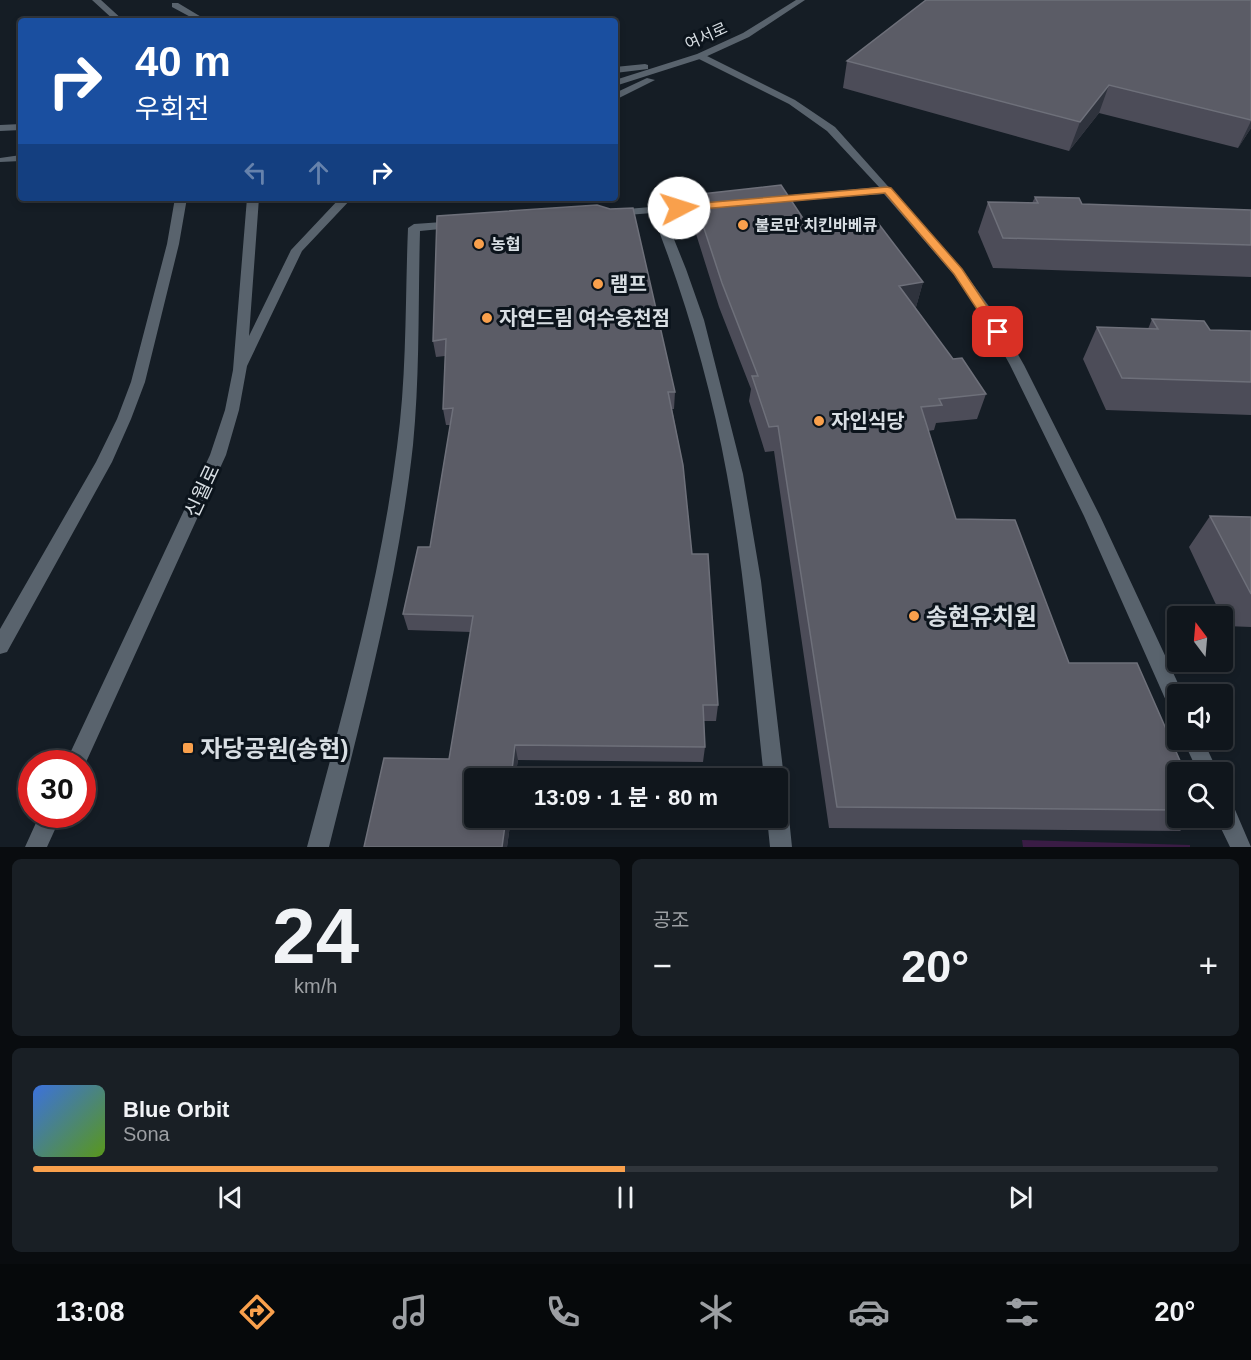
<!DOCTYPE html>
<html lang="ko">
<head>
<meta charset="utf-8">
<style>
  body { margin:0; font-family:Helvetica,"Noto Sans KR",sans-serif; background:#191f25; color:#f1f3f6; height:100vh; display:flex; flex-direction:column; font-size:22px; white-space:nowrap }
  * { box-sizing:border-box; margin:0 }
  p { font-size:20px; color:#9c9fa3 }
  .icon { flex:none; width:33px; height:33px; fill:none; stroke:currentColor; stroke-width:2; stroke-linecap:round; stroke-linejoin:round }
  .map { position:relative; height:847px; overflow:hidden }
  .sheet { display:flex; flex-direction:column; gap:12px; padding:12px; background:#090c0f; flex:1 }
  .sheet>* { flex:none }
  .top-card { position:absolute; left:18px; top:18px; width:600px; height:183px; border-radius:6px; box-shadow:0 3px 9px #0003,0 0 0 2px #30353b; background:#1a4fa0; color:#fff; overflow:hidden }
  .needle { width:39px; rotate:344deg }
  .buttons { position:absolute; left:1167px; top:606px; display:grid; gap:12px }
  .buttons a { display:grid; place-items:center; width:66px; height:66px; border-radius:6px; background:#10161c; box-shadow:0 3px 9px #0003,0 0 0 2px #30353b; font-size:30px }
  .speed { position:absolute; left:18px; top:750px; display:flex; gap:12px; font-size:30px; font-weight:700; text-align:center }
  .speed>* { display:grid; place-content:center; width:78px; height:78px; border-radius:50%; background:#10161c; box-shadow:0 3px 9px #0003,0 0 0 2px #30353b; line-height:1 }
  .speed .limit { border:9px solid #d22; background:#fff; color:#111 }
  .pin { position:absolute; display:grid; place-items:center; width:51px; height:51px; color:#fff; margin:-26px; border-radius:12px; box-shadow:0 3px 9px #0006 }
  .me { position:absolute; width:66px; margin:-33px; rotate:85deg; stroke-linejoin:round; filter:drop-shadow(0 0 4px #0008) }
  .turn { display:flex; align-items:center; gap:21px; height:126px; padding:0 18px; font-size:27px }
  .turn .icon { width:78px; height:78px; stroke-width:2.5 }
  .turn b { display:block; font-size:42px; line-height:51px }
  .lanes { display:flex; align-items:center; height:57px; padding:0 18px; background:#0003; justify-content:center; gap:30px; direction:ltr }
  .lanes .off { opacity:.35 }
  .big { font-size:45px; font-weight:700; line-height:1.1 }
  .sheet .tile { flex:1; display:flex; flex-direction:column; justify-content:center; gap:9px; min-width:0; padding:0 21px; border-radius:9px; background:#191f25 }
  .sheet .dial { align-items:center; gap:0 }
  .dial b { font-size:78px; line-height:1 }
  .song { display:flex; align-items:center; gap:18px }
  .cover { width:72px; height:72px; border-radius:9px; background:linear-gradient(135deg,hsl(220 70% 55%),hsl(90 70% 35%)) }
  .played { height:6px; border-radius:3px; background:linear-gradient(90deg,#f9a04c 50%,#30353b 50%) }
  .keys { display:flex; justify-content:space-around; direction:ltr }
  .heat { display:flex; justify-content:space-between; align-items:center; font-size:33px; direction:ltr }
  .sheet .tiles { flex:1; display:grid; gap:12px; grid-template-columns:1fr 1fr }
  .tile:last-child { grid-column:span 2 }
  .trip { position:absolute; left:464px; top:768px; width:324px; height:60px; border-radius:6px; background:#10161c; box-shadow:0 3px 9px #0003,0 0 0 2px #30353b; font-weight:700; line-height:60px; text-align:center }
  .tabs { display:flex; height:96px; justify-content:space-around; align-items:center; background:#06090b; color:#9c9fa3 }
  .tabs .icon { width:42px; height:42px }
  .tabs .current { color:#f9a04c }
  .tabs b { font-size:27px; color:#f1f3f6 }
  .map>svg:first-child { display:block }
</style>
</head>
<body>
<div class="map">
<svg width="1251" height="847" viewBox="0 0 1251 847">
  <rect width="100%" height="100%" fill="#151d25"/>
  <path fill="#3a1c45" d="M1022 840 1190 845V847H1023Z"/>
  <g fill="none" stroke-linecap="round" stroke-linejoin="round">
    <path fill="#59636d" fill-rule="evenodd" d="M21 124V130L0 131V125Z"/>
    <path fill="#59636d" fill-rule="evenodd" d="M697 54H703L795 100 835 127 962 269 996 316 1024 365 1100 516 1183 694H1178V715L1171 712 1084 516 1010 365 983 316 954 275 884 194 767 202V198L771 197 879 187 827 131 789 104 697 58Z
      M21 155V161L0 162V158Z
      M711 202 717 205 715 207 663 212 686 269 704 320 743 474 761 581 784 778 781 785 777 787V778H764C753 677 745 575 727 475 711 386 685 297 652 213L615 216 609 213 615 210Z
      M457 221 461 223V227L420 231C418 303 420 374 413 445 398 582 362 714 329 847H307C342 715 380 583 397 447 407 374 405 301 408 228L414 224Z
      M1183 740H1203L1218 772H1198Z
      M1222 796 1230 798 1251 847H1230L1216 818H1222Z
      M777 797 785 800 788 808 792 847H770L767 818H777Z"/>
    <path fill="#59636d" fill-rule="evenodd" d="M92 0H101L124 21H115Z
      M796 0H805L749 37 703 58 615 86V80L697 54 743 33Z
      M172 3H178L208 21H198L172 7Z
      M645 64 648 65V69L615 73V67Z
      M647 78 655 80 615 100V93Z
      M175 198H187L179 244 145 382 131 419 112 462 7 652 0 654V629L96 462 117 419 131 382 167 244Z
      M247 198H259L249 336 291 250 340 198H352L302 251 247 366 239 410 226 455 82 771V764H65L210 455 225 410 233 370Z
      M40 814H62L47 847H25Z"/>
  </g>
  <path fill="#4c4c58" d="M1251 0V128L1238 148 1099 113 1069 151 843 88 847 61 1233 1Z
    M693 195 808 226 923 282 916 307H915L953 359 986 394 977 419 936 423 934 430 928 431 956 519 1069 663 1178 772V818H1194L1180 831 829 828 774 451 765 452 749 401 751 389 719 307 691 218Z
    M1035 197 1082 204 1251 210V277L993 268 978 232 988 202 1032 203Z
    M597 205 610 209 633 208 675 392 674 409H672L683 465 692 554H708L718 705 716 721H704L705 747 703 762 518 760 515 778H474V818H511L507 847H364L384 758 449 759 471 632 408 630 403 614 418 547H430L450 425H446L443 409 445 356 436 357 433 341 437 216Z
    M1152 319 1210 330 1251 331V415L1106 410 1083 359 1097 327 1148 329Z
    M1210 516 1251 517V627L1226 626 1189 547Z"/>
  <path fill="#2f333d" d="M1109 85 1099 113 1069 151 1080 122Z
    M1251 121V128L1238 148Z
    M923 282 916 307 893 310 899 286Z
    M515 745 518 760 515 778H511Z
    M506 818H511L507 847H502Z"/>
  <path fill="#5b5c66" stroke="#6e707a" stroke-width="1.5" d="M926 0H1251V120L1109 85 1080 122 847 61Z
    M781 185 808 226 875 219 923 282 899 286 953 359 962 358 986 394 939 399 942 405 921 407 956 519 1015 520 1069 663H1137L1185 772H1178V810L837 807 778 426 769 427 752 376H758L722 283 693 195Z
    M1035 197 1079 198 1082 204 1251 210V245L1003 238 988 202 1038 203Z
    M597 205 610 209 633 208 675 392H668L683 465 692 554H708L718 705H703L705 747 515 745 511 778H474V818H506L502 847H364L384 758 449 759 473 616 403 614 418 547H430L453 408 443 409 446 339 433 341 437 216Z
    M1152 319 1204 321 1210 330 1251 331V382L1122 378 1097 327 1158 329Z
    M1210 516 1251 517V594Z"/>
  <path fill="#f9a04c" stroke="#a26831" stroke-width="1.5" d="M887 187 891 188 962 269 1004 332 1002 335H994L954 274 885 193 679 211 674 208 679 205Z"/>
  <g fill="#f9a04c" stroke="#0c141c" stroke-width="2">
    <circle cx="743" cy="225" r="6"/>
    <circle cx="479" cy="244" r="6"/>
    <circle cx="598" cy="284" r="6"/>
    <circle cx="487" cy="318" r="6"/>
    <circle cx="819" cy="421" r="6"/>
    <circle cx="914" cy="616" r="6"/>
    <rect x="182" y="742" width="12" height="12" rx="3"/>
  </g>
  <g text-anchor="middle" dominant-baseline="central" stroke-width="6" stroke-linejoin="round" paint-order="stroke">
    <g font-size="16" fill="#d8dee3" stroke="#0c141c">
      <text transform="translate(706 36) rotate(-24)">여서로</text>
    </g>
    <g font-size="16" font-weight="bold" fill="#d8dee3" stroke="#0c141c" text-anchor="start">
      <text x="755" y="225">불로만 치킨바베큐</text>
      <text x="491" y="244">농협</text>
    </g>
    <g font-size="20" font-weight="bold" fill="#d8dee3" stroke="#0c141c" text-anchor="start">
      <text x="610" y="284">램프</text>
      <text x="499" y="318">자연드림 여수웅천점</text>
      <text x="831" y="421">자인식당</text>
    </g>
    <g font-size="20" fill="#d8dee3" stroke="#0c141c">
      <text transform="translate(202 491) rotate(-65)">신월로</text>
    </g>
    <g font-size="24" font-weight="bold" fill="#d8dee3" stroke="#0c141c" text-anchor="start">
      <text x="926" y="616">송현유치원</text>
      <text x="200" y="748">자당공원(송현)</text>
    </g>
  </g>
</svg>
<div class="buttons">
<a><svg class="needle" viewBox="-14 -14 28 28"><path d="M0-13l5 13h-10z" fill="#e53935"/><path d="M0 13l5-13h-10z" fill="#9c9fa3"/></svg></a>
<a><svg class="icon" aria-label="sound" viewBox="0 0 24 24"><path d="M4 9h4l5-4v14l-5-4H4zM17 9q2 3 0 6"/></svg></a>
<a><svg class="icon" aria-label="search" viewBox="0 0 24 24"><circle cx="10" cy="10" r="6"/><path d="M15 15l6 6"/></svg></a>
</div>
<div class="speed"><div class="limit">30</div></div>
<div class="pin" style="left:998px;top:332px;background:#d93025"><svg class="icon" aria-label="arrive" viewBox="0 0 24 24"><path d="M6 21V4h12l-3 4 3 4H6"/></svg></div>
<svg class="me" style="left:679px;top:208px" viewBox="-20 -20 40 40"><circle r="19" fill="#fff"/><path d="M0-13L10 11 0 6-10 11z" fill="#f9a04c"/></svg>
<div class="trip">13:09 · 1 분 · 80 m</div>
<div class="top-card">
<div class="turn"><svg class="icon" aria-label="right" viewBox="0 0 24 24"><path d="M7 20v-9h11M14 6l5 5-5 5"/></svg><div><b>40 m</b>우회전</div></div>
<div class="lanes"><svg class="icon off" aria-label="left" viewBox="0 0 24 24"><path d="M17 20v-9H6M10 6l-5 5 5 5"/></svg><svg class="icon off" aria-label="ahead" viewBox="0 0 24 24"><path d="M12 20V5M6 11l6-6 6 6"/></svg><svg class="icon" aria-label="right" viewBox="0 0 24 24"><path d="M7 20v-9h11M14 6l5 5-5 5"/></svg></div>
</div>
</div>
<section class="sheet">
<div class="tiles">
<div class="tile dial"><b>24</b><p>km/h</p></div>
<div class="tile"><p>공조</p>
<div class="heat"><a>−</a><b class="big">20°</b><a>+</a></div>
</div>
<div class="tile">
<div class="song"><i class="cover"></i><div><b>Blue Orbit</b><p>Sona</p></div></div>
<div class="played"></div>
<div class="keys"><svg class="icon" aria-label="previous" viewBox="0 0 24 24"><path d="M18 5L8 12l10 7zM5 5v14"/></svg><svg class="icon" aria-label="pause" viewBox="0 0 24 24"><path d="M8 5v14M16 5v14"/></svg><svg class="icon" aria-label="next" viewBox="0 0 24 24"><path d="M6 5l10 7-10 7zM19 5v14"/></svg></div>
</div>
</div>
</section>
<nav class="tabs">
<b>13:08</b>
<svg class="icon current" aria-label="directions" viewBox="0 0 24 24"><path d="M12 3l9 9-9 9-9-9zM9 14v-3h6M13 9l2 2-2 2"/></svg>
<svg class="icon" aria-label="music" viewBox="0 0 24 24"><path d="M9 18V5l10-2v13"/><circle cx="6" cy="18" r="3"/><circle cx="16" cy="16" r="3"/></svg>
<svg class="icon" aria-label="phone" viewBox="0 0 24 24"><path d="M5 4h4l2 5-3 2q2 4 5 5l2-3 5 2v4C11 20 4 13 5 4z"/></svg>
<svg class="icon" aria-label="climate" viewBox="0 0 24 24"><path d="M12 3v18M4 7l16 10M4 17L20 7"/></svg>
<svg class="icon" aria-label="car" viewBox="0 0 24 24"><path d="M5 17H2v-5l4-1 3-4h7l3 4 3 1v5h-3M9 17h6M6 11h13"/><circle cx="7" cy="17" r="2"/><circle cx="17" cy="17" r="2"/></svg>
<svg class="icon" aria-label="filters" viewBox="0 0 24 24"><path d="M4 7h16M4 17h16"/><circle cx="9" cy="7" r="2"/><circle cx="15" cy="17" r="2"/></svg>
<b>20°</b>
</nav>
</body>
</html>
